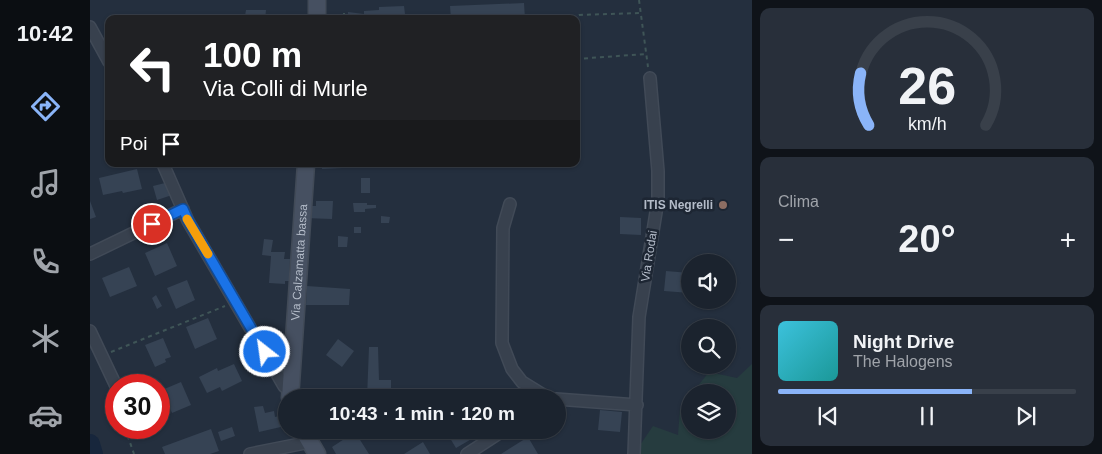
<!DOCTYPE html>
<html lang="it">
<head>
<meta charset="utf-8">
<style>
  body { margin:0; font-family:Helvetica,sans-serif; background:#282f3a; color:#f1f3f6; height:100vh; display:flex; flex-direction:column; font-size:19px; white-space:nowrap }
  * { box-sizing:border-box; margin:0 }
  p { font-size:16px; color:#a0a4aa }
  .icon { flex:none; width:28px; height:28px; fill:none; stroke:currentColor; stroke-width:2; stroke-linecap:round; stroke-linejoin:round }
  .map { position:relative; flex:1; overflow:hidden }
  .details { display:flex; flex-direction:column; gap:8px; padding:8px; background:#0f1319; width:350px }
  .details>* { flex:none }
  .hud { position:absolute; left:15px; top:15px; width:475px; height:152px; border-radius:10px; box-shadow:0 1px 4px #0004,0 0 0 1px #39404a; background:#202124; color:#fff; overflow:hidden }
  .controls { position:absolute; left:591px; top:254px; display:grid; gap:10px }
  .controls a { display:grid; place-items:center; width:55px; height:55px; border-radius:50%; background:#1b232e; box-shadow:0 1px 4px #0004,0 0 0 1px #39404a; font-size:25px }
  .speed { position:absolute; left:15px; top:374px; display:flex; gap:10px; font-size:25px; font-weight:700; text-align:center }
  .speed>* { display:grid; place-content:center; width:65px; height:65px; border-radius:50%; background:#1b232e; box-shadow:0 1px 4px #0004,0 0 0 1px #39404a; line-height:1 }
  .speed .limit { border:8px solid #d22; background:#fff; color:#111 }
  .pin { position:absolute; display:grid; place-items:center; width:42px; height:42px; color:#fff; margin:-21px; border:2px solid #fff; border-radius:50%; box-shadow:0 1px 5px #0007 }
  .me { position:absolute; width:55px; margin:-28px; rotate:330deg; stroke-linejoin:round; filter:drop-shadow(0 0 4px #0008) }
  .turn { display:flex; align-items:center; gap:18px; height:105px; padding:0 15px; font-size:22px }
  .turn .icon { width:65px; height:65px; stroke-width:2.5 }
  .turn b { display:block; font-size:35px; line-height:42px }
  .then { display:flex; align-items:center; height:48px; padding:0 15px; background:#0003; gap:10px; font-size:19px }
  .big { font-size:38px; font-weight:700; line-height:1.1 }
  .details .widget { flex:1; display:flex; flex-direction:column; justify-content:center; gap:8px; min-width:0; padding:0 18px; border-radius:10px; background:#282f3a }
  .details .dial { align-items:center; gap:0 }
  .dial svg { height:130px; overflow:visible; fill:none; stroke:#39404a; stroke-width:7; stroke-linecap:round; text-anchor:middle }
  .dial text { fill:#f1f3f6; stroke:none }
  .song { display:flex; align-items:center; gap:15px }
  .cover { width:60px; height:60px; border-radius:8px; background:linear-gradient(135deg,hsl(190 70% 55%),hsl(180 70% 35%)) }
  .played { height:5px; border-radius:2px; background:linear-gradient(90deg,#8ab4f8 65%,#39404a 65%) }
  .keys { display:flex; justify-content:space-around; direction:ltr }
  .heat { display:flex; justify-content:space-between; align-items:center; font-size:28px; direction:ltr }
  .trip { position:absolute; left:188px; top:389px; width:288px; height:50px; border-radius:25px; background:#1b232e; box-shadow:0 1px 4px #0004,0 0 0 1px #39404a; font-weight:700; line-height:50px; text-align:center }
  main { display:flex; flex:1; min-height:0 }
  .dock { display:flex; flex-direction:column; width:90px; justify-content:space-around; align-items:center; background:#0b0e12; color:#a0a4aa }
  .dock .icon { width:35px; height:35px }
  .dock .on { color:#8ab4f8 }
  .dock b { font-size:22px; color:#f1f3f6 }
  .map>svg:first-child { display:block }
</style>
</head>
<body>
<main>
<nav class="dock">
<b>10:42</b>
<svg class="icon on" aria-label="directions" viewBox="0 0 24 24"><path d="M12 3l9 9-9 9-9-9zM9 14v-3h6M13 9l2 2-2 2"/></svg>
<svg class="icon" aria-label="music" viewBox="0 0 24 24"><path d="M9 18V5l10-2v13"/><circle cx="6" cy="18" r="3"/><circle cx="16" cy="16" r="3"/></svg>
<svg class="icon" aria-label="phone" viewBox="0 0 24 24"><path d="M5 4h4l2 5-3 2q2 4 5 5l2-3 5 2v4C11 20 4 13 5 4z"/></svg>
<svg class="icon" aria-label="climate" viewBox="0 0 24 24"><path d="M12 3v18M4 7l16 10M4 17L20 7"/></svg>
<svg class="icon" aria-label="car" viewBox="0 0 24 24"><path d="M5 17H2v-5l4-1 3-4h7l3 4 3 1v5h-3M9 17h6M6 11h13"/><circle cx="7" cy="17" r="2"/><circle cx="17" cy="17" r="2"/></svg>
</nav>
<div class="map">
<svg width="662" height="454" viewBox="0 0 662 454">
  <rect width="100%" height="100%" fill="#242f3e"/>
  <path fill="#263c3f" d="M662 364V454H544L563 426 588 435 590 409 600 396V430H638V392H603L619 372 647 378Z"/>
  <g fill="none" stroke-linecap="round" stroke-linejoin="round">
    <path stroke="#17263c" stroke-width="20" d="M0 444 3 454"/>
  </g>
  <path fill="#364354" d="M434 3 435 19H361L360 6Z
    M314 6 315 14 311 15V19H258V12L274 14V11L289 10V7Z
    M156 10H176L175 19H150V16H155Z
    M351 16V19H325V17Z
    M232 164H253V168L232 169Z
    M47 169 52 189 33 193 32 191 13 195 9 178Z
    M271 178H280V193H271Z
    M79 182 82 195 67 200 63 186Z
    M0 201 6 217 0 219Z
    M226 201H243L242 219 215 218V206H226Z
    M263 203H277V205H286V208L275 209V212H264Z
    M291 216 300 217 299 223H291Z
    M530 217 551 218V235L530 234Z
    M264 227H271V233H264Z
    M248 236 258 237 257 247H248Z
    M174 239 183 240 181 252H195L194 259H200L199 281H195V284L179 283 181 256 172 255Z
    M77 243 87 266 65 276 55 253Z
    M39 267 47 286 20 297 12 278Z
    M576 271 600 273V293L574 291Z
    M97 280 105 300 86 309 77 288Z
    M217 286 260 289 259 305H216Z
    M66 295 72 306 67 309 62 298Z
    M118 318 127 339 105 349 96 327Z
    M73 338 81 357 75 359 76 362 65 367 55 345Z
    M248 339 264 351 252 367 236 355Z
    M279 347H288L289 380H301V398H277Z
    M144 364 152 381 132 391 130 387 117 393 109 377 127 368 128 371Z
    M91 382 101 405 82 413 72 390Z
    M173 406 175 413 184 411 185 417 193 415 195 426 169 432 164 407Z
    M510 410 532 412 530 432 508 430Z
    M142 427 145 436 131 441 128 432Z
    M121 429 129 451 120 454H75L72 447Z
    M355 430H397L366 448Z
    M265 432 279 454H246L242 447Z
    M438 437 448 454H411Z
    M333 442 340 454H314Z"/>
  <g fill="none" stroke-linecap="round" stroke-linejoin="round">
    <defs>
      <path id="street" d="M0 27 19 62
        M73 164 98 221 194 386 200 391
        M420 204 413 228 412 343 422 369 432 382 458 398
        M0 254 93 209
        M0 331 26 386
        M466 399 547 405
        M160 454 220 442
        M377 454 414 430
        M544 454 549 317 568 200V171L560 78"/>
      <g id="secondary">
        <path d="M227 19V0"/>
        <path id="s1" d="M200 398 216 164"/>
        <path d="M213 430 227 454"/>
      </g>
    </defs>
    <use href="#street" stroke="#414a57" stroke-width="14"/>
    <use href="#secondary" stroke="#414a57" stroke-width="19"/>
    <path stroke="#3f5557" stroke-width="2" stroke-dasharray="4 4" stroke-linecap="butt" d="M549 0 558 67
      M254 13V19
      M482 19 489 15 550 13
      M486 59 556 54
      M21 352 135 306
      M35 428 44 454"/>
    <use href="#street" stroke="#38414e" stroke-width="11"/>
    <use href="#secondary" stroke="#465061" stroke-width="16"/>
  </g>
  <g fill="none" stroke-linecap="round" stroke-linejoin="round">
    <defs>
      <path id="route" d="M62 224 93 209 98 220 175 352"/>
    </defs>
    <use href="#route" stroke="#114b97" stroke-width="12"/>
    <use href="#route" stroke="#1a73e8" stroke-width="9"/>
    <path stroke="#f59e0b" stroke-width="9" d="M97 219 118 254"/>
  </g>
  <circle fill="#8d6e63" stroke="#1d2633" stroke-width="2" cx="633" cy="205" r="5"/>
  <g text-anchor="middle" dominant-baseline="central" stroke-width="5" stroke-linejoin="round" paint-order="stroke">
    <g font-size="12" font-weight="bold" fill="#b4bcc9" stroke="#1d2633" text-anchor="end">
      <text x="623" y="205">ITIS Negrelli</text>
    </g>
    <g font-size="12" fill="#b4bcc9" stroke="#1d2633">
      <text transform="translate(559 256) rotate(-81)">Via Rodai</text>
      <text stroke="none"><textPath href="#s1" startOffset="136">Via Calzamatta bassa</textPath></text>
    </g>
  </g>
</svg>
<div class="controls">
<a><svg class="icon" aria-label="sound" viewBox="0 0 24 24"><path d="M4 9h4l5-4v14l-5-4H4zM17 9q2 3 0 6"/></svg></a>
<a><svg class="icon" aria-label="search" viewBox="0 0 24 24"><circle cx="10" cy="10" r="6"/><path d="M15 15l6 6"/></svg></a>
<a><svg class="icon" aria-label="layers" viewBox="0 0 24 24"><path d="M12 4l9 5-9 5-9-5zM3 14l9 5 9-5"/></svg></a>
</div>
<div class="speed"><div class="limit">30</div></div>
<div class="pin" style="left:62px;top:224px;background:#d93025"><svg class="icon" aria-label="arrive" viewBox="0 0 24 24"><path d="M6 21V4h12l-3 4 3 4H6"/></svg></div>
<svg class="me" style="left:175px;top:352px" viewBox="-20 -20 40 40"><circle r="17" fill="#1a73e8" stroke="#fff" stroke-width="3"/><path d="M0-11L8 9 0 5-8 9z" fill="#fff"/></svg>
<div class="trip">10:43 · 1 min · 120 m</div>
<div class="hud">
<div class="turn"><svg class="icon" aria-label="left" viewBox="0 0 24 24"><path d="M17 20v-9H6M10 6l-5 5 5 5"/></svg><div><b>100 m</b>Via Colli di Murle</div></div>
<div class="then">Poi<svg class="icon" aria-label="arrive" viewBox="0 0 24 24"><path d="M6 21V4h12l-3 4 3 4H6"/></svg></div>
</div>
</div>
<section class="details">
<div class="widget dial"><svg viewBox="0 0 100 80">
<path d="M14 69A42 42 0 1 1 86 69"/>
<path d="M14 69A42 42 0 0 1 9 37" stroke="#8ab4f8"/>
<text x="50" y="56" font-size="32" font-weight="700">26</text>
<text x="50" y="72" font-size="11">km/h</text>
</svg></div>
<div class="widget"><p>Clima</p>
<div class="heat"><a>−</a><b class="big">20°</b><a>+</a></div>
</div>
<div class="widget">
<div class="song"><i class="cover"></i><div><b>Night Drive</b><p>The Halogens</p></div></div>
<div class="played"></div>
<div class="keys"><svg class="icon" aria-label="previous" viewBox="0 0 24 24"><path d="M18 5L8 12l10 7zM5 5v14"/></svg><svg class="icon" aria-label="pause" viewBox="0 0 24 24"><path d="M8 5v14M16 5v14"/></svg><svg class="icon" aria-label="next" viewBox="0 0 24 24"><path d="M6 5l10 7-10 7zM19 5v14"/></svg></div>
</div>
</section>
</main>
</body>
</html>
